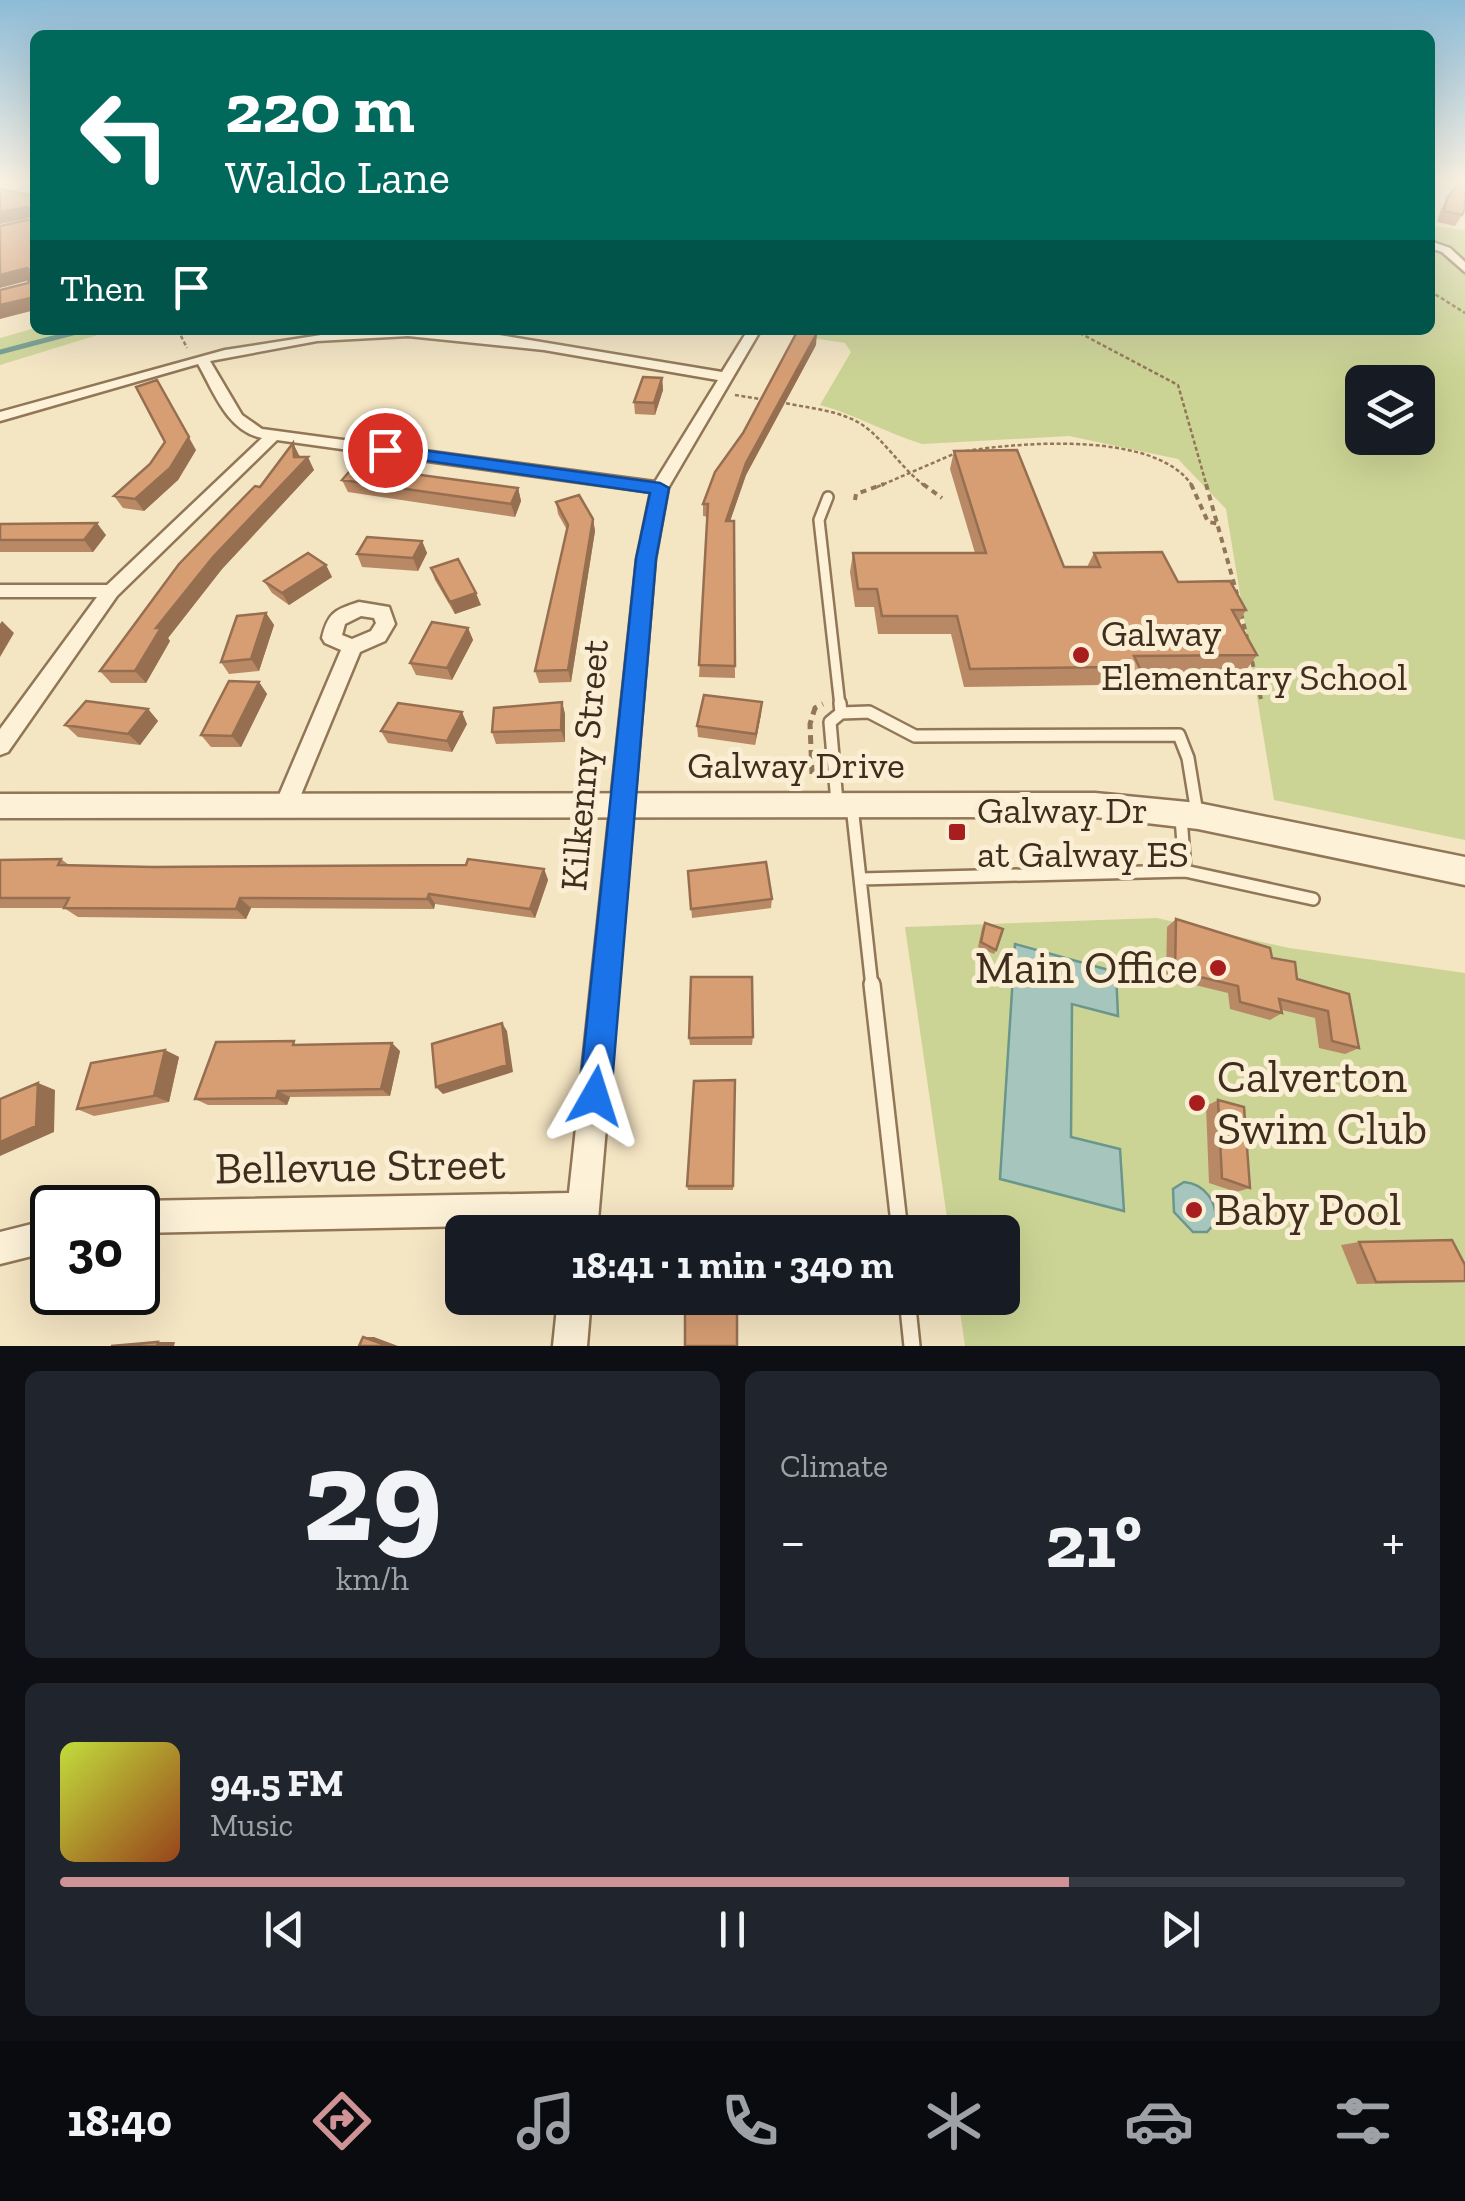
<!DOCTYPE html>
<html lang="en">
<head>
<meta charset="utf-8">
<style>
  body { margin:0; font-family:"Zilla Slab",serif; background:#20242c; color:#f1f3f6; height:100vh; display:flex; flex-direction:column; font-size:38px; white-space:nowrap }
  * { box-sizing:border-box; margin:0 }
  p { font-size:32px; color:#9ea1a6 }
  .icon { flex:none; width:55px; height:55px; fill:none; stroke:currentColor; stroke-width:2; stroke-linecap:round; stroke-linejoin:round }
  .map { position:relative; height:1346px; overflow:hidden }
  .details { display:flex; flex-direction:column; gap:25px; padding:25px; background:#0d0f14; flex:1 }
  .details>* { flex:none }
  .hud { position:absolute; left:30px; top:30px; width:1405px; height:305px; border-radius:15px; box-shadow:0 10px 40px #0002; background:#00695c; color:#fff; overflow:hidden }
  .controls { position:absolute; left:1345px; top:365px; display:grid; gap:20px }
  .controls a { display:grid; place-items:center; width:90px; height:90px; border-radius:15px; background:#171b24; box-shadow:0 10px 40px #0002; font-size:50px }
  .speed { position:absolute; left:30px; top:1185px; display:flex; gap:20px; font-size:50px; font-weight:700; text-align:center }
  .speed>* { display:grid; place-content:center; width:130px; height:130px; border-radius:50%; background:#171b24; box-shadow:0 10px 40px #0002; line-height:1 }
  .speed .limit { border:5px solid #111; border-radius:15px; background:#fff; color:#111 }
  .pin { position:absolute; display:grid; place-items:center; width:85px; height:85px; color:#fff; margin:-42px; border:5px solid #fff; border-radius:50%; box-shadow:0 2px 10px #0007 }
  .me { position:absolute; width:110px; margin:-55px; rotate:6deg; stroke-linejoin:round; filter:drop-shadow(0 0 8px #0008) }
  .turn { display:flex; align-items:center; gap:35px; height:210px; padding:0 30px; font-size:45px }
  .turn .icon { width:130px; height:130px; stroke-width:2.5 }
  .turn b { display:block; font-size:70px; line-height:85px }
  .then { display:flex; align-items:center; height:95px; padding:0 30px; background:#0003; gap:20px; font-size:38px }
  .big { font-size:75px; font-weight:700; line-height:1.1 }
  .details .card { flex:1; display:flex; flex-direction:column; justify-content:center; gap:15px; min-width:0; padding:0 35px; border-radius:15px; background:#20242c }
  .details .dial { align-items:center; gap:0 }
  .dial b { font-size:130px; line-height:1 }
  .song { display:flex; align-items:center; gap:30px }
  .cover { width:120px; height:120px; border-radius:15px; background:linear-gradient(135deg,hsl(70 70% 55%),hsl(20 70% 35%)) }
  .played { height:10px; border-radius:5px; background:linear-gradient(90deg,#d09395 75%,#363941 75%) }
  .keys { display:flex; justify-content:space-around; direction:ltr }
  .heat { display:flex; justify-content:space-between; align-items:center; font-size:55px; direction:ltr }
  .details .tiles { flex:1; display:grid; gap:25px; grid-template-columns:1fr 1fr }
  .card:last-child { grid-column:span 2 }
  .trip { position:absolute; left:445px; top:1215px; width:575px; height:100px; border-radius:15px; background:#171b24; box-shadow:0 10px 40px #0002; font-weight:700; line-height:100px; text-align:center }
  .tabs { display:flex; height:160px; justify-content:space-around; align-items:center; background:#090b0e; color:#9ea1a6 }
  .tabs .icon { width:70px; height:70px }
  .tabs .on { color:#d09395 }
  .tabs b { font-size:45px; color:#f1f3f6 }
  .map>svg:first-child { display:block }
</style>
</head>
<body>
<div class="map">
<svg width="1465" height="1346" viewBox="0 0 1465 1346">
  <rect width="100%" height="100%" fill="#f4e5c3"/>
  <path fill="#ccd495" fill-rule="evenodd" d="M1430 226 1465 230V840L1274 800 1226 509 1178 459 1069 436 922 444C887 433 856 415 820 405L851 352 845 343 758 330H1430ZM1362 382H1418V438H1362Z
    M35 328V330H178L167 335 104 333 0 365V338Z
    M1157 918 1289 948 1465 973V1346H965L958 1298H1002V1232H949L905 927Z"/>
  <path fill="#a6c6bd" stroke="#6b968b" stroke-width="2.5" d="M1015 944 1116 972 1118 1016 1072 1004 1071 1137 1120 1149 1124 1211 1000 1179Z
    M1184 1182C1205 1184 1218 1202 1215 1223L1207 1232H1193L1174 1212 1173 1189Z"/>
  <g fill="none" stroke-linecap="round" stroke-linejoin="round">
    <path stroke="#6b968b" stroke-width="5" d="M0 352 84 330"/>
    <defs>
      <path id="service-far2" d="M828 497 819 520 840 706"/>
      <path id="service-far1" d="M841 713 869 712 915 736 1179 735 1188 758 1197 813
        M837 802 830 722 841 713 840 703
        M852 806 872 987
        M1181 817 1185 871
        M860 879 1185 871 1313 899"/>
      <path id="service" d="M872 984 900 1232
        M907 1298 912 1346"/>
      <path id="minor" d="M1430 241 1450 248 1465 262V272L1442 252 1430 248Z
        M353 330H438L499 335 722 372 748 330 760 331 668 488 655 559 597 1232H565L566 1224 138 1233V1208H126L138 1201 569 1193 637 559 651 492 277 440 117 596 8 752 0 755V729L97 597H0V585H107L262 438C227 431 214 392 198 364L0 421V412L225 350ZM408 336 544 350 718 380 655 482 262 429 242 415 210 361 317 341Z
        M359 602 389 607 395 624 385 641 360 652 293 814 285 817 277 814 274 807 341 650 325 643 322 638C328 613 334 610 359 602ZM361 616 374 618 376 623 371 631 352 639 342 635 345 624Z
        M52 1219V1251L0 1264V1232Z
        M558 1298H591L587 1346H553Z"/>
      <path id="tertiary" d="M1095 793 1198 803 1465 857V885L1198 829 1095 817 0 818V794Z"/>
    </defs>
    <use href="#service-far2" stroke="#917657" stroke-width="14"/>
    <use href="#service-far1" stroke="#917657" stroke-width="16"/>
    <use href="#service" stroke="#917657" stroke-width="20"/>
    <use href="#minor" stroke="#917657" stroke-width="5"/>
    <use href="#tertiary" stroke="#917657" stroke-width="5"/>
    <path stroke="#917657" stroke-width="2.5" stroke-dasharray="4 2.5" stroke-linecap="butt" d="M1430 291 1465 313
      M178 330 187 348
      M1074 330 1178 385 1207 487
      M735 395 766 400
      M780 402C806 408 842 410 864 426 884 440 901 468 926 487
      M966 451C1023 442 1159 431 1193 487
      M877 487 956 453"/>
    <path stroke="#917657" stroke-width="4" stroke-dasharray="6 5" stroke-linecap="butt" d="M923 484 942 498
      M1191 484 1208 522 1220 524
      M1206 484 1237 594
      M855 500 856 494 884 484
      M1241 613 1247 638
      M1252 661 1261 699"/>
    <path stroke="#917657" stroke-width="5" stroke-dasharray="9 6" stroke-linecap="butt" d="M812 774 810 724 815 708 823 704"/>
    <use href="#service-far2" stroke="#fdf2d8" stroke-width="9"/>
    <use href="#service-far1" stroke="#fdf2d8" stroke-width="11"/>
    <use href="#service" stroke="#fdf2d8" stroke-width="15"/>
    <use href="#minor" fill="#fdf2d8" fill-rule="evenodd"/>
    <use href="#tertiary" fill="#fdf2d8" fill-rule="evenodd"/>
  </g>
  <path fill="#b98864" d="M1447 198 1462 215 1455 226 1437 222 1441 209Z
    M816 345 746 475 730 521H734L735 678 699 677 708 517 703 516V504Z
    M662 378 663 390 655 415 635 414 634 402Z
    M165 442 196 450 178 480 144 511 123 508 114 496 150 464Z
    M954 451 1064 567H1087L1094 553 1178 582 1246 610 1239 622 1257 655 1244 673 1142 674 1144 677 1133 695H1106L1102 685 964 687 951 634H878L874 607H855L850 572 853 553H975L950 469Z
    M299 455 314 470 222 569 168 638 170 641 146 683H111L100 671 260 487Z
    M342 480 518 488 521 501 515 517 348 492Z
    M556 502 593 519 595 531 571 682 539 683 535 671 567 530 558 514Z
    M0 524 106 535 93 552H0Z
    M422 541 427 553 418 571 362 567 357 554Z
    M326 565 332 577 289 605 272 593 264 581Z
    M431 568 481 605 455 614 435 580Z
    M266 613 274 625 259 671 229 674 221 662Z
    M468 628 473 640 452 680 416 675 410 663Z
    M259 682 267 694 241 747H211L201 735Z
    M562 702 565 714V742L496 744 492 732Z
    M148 709 158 721 140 745 78 737 65 725Z
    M761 714 755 745 698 737 697 726Z
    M467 724 452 752 388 743 381 731Z
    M61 859 69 865 153 867 544 869 548 880 535 918 435 904 434 909 251 908 246 919 78 917 64 908H0V860Z
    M688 871 772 899 771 908 692 918Z
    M1176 919 1272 958 1297 979 1349 994 1359 1048 1345 1054 1319 1048 1315 1018 1282 1010V1013L1270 1020 1230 1009 1228 993 1166 978 1167 927Z
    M985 923 996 950 994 954 978 947 982 928Z
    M753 1037 752 1045H690L689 1038Z
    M299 1045 400 1051 390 1096 290 1097 287 1105H208L195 1099Z
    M165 1050 179 1057 169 1102 94 1116 77 1109Z
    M735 1080 733 1190H688L687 1186Z
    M1218 1100 1250 1188 1236 1192 1209 1183 1206 1106Z
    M1359 1242 1465 1282 1357 1284 1341 1245Z"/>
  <path fill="#966f51" d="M28 207 34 217 0 224V212Z
    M27 268 34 279 0 288V275Z
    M35 297V310L0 319V305Z
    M817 333 816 345 746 475 726 533V521L746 463Z
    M662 378 663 390 655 415 654 403Z
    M157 380 196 450 178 480 144 511 135 499 170 468Z
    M293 443 299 455 300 466 308 457 314 470 222 569 168 638 170 641 146 683 135 671 156 628 294 457Z
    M518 488 521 501 515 517 511 504Z
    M593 519 595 531 571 682 568 670Z
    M97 523 106 535 93 552 84 540Z
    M422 541 427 553 418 571 413 558Z
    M326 565 332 577 289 605 282 593Z
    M476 593 481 605 455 614 450 602Z
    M266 613 274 625 259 671 251 659Z
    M2 621 14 633 0 657V624Z
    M468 628 473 640 452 680 447 668Z
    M259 682 267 694 241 747 232 736Z
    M562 702 565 714V742L561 730Z
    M762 702 761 714 755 745 756 734Z
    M148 709 158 721 140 745 128 734Z
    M462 712 467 724 452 752 447 741Z
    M544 869 548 880 535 918 530 909Z
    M429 894 435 904 434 909 427 899Z
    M240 898 251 908 246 919 236 909Z
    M502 1023 507 1031 513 1072 443 1094 436 1087Z
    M392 1043 400 1051 390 1096 381 1089Z
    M165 1050 179 1057 169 1102 154 1096Z
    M38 1083 55 1090 54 1132 0 1156V1142Z
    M278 1091 290 1097 287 1105 276 1098Z
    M363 1337H374L398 1346H388Z
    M158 1342H175L174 1346H157Z"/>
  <path fill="#d79e74" stroke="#966f51" stroke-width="2.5" d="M1460 182H1465V209L1462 215 1444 211 1447 198Z
    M0 189 35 196V297L0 305V290L28 283 32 272 27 268 0 275V226L31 219 28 207 0 212Z
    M798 330 817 333 746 463 726 521H734L735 666 699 665 708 504H703L715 472 743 433Z
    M643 377 662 378 654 403 634 402Z
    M157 380 189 437 170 468 135 499 114 496 150 464 165 442 136 387Z
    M293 443 294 457H308L213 557 156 628H161L135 671H100L179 564 255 486 260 487Z
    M1017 450 1064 567H1100L1094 553 1162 552 1178 582 1230 581 1246 610H1232L1257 655 1134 656 1144 677H1116L1111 667 970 669 957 616H882L877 589H858L853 553H986L954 451Z
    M354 466 518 488 511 504 342 480Z
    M579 495 593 519 568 670 535 671 568 525 556 502Z
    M97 523 84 540H0V524Z
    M367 537 422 541 413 558 357 554Z
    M308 553 326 565 282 593 264 581Z
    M458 559 476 593 450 602 431 568Z
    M266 613 251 659 221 662 237 616Z
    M432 622 468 628 447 668 410 663Z
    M229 681 259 682 232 736 201 735Z
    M704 695 762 702 756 734 697 726Z
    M86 701 148 709 128 734 65 725Z
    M562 702 561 730 492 732 494 708Z
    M398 703 462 712 447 741 381 731Z
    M61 859 58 865 153 867 466 865 468 859 544 869 530 909 429 894 427 899 240 898 236 909 64 908 69 898H0V860Z
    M766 862 772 899 691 909 688 871Z
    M1176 919 1270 948 1272 958 1295 962 1297 979 1349 994 1359 1048 1332 1041 1328 1011 1279 999 1282 1013 1240 1002 1238 986 1175 971Z
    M985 923 1003 929 996 950 981 942Z
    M691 977H752L753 1037 689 1038Z
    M502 1023 507 1065 436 1087 432 1044Z
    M294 1041 293 1045 392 1043 381 1089 278 1091 276 1098 195 1099 216 1042Z
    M165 1050 154 1096 77 1109 91 1063Z
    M735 1080 733 1186H687L694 1081Z
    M38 1083 36 1126 0 1142V1099Z
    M1218 1100 1244 1107 1250 1188 1222 1178Z
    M737 1227V1232H691L692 1229Z
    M1452 1240 1465 1265V1281L1376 1282 1359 1242Z
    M691 1298H737V1346H685V1300H691Z
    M363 1337 388 1346H359Z
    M158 1342 157 1346H111Z"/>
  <linearGradient id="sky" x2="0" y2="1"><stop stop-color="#8dbbd7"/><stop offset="0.49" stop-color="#faf3e4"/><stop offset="1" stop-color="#faf3e4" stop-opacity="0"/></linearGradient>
  <rect width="1465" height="370" fill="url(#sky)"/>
  <path fill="#1a73e8" stroke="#114b97" stroke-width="2.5" d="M385 445 660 483 669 488 656 559 611 1096 607 1108 595 1113 583 1108 579 1096 636 559 650 493 379 454V447Z"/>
  <g fill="#a81e1e" stroke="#faefd4" stroke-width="4">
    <circle cx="1081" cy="655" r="10"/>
    <rect x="947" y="822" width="20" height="20" rx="5"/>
    <circle cx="1218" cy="968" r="10"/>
    <circle cx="1197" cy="1103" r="10"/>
    <circle cx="1194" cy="1210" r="10"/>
  </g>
  <g text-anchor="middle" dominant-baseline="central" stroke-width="10" stroke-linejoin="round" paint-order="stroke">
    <g font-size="38" fill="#3f2d1d" stroke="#faefd4" text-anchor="start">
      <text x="1101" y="633">Galway<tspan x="1101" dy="44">Elementary School</tspan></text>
      <text x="977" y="810">Galway Dr<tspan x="977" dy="44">at Galway ES</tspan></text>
    </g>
    <g font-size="38" fill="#3f2d1d" stroke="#faefd4">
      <text transform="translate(584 765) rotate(-85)">Kilkenny Street</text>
      <text x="796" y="765">Galway Drive</text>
    </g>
    <g font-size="45" fill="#3f2d1d" stroke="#faefd4" text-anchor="start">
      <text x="1198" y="968" text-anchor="end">Main Office</text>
      <text x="1217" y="1077">Calverton<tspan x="1217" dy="52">Swim Club</tspan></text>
      <text x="1214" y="1210">Baby Pool</text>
    </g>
    <g font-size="45" fill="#3f2d1d" stroke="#faefd4">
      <text transform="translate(360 1166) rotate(-1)">Bellevue Street</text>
    </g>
  </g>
</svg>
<div class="controls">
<a><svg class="icon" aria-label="layers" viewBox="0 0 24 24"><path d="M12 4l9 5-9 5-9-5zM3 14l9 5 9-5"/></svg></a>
</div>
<div class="speed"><div class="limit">30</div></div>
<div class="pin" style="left:385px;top:450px;background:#d93025"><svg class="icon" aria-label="arrive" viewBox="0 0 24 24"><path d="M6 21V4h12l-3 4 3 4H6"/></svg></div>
<svg class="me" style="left:595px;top:1096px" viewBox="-20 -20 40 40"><path d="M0-17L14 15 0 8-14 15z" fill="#1a73e8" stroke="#fff" stroke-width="4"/></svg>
<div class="trip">18:41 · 1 min · 340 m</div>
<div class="hud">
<div class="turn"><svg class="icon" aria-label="left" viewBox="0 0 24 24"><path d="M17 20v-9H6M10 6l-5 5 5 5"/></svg><div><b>220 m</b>Waldo Lane</div></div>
<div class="then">Then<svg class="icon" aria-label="arrive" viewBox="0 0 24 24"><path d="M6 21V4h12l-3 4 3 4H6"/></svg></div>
</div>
</div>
<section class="details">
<div class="tiles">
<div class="card dial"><b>29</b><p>km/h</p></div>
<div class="card"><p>Climate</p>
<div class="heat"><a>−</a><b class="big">21°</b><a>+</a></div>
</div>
<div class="card">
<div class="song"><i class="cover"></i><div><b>94.5 FM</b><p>Music</p></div></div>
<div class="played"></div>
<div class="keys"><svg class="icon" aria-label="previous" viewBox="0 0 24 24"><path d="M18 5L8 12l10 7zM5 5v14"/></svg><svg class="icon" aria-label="pause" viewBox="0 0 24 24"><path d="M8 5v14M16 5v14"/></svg><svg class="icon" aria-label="next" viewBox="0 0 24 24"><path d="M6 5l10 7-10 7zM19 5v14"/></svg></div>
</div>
</div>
</section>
<nav class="tabs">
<b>18:40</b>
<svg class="icon on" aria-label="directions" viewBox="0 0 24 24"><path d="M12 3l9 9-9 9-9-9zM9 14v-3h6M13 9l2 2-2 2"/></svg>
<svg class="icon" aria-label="music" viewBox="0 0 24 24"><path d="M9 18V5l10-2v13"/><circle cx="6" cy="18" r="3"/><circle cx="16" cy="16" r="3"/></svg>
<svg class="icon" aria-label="phone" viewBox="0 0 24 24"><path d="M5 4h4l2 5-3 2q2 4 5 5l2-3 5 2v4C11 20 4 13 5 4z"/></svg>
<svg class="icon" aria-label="climate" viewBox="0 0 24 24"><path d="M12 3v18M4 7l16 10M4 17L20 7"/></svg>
<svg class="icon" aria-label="car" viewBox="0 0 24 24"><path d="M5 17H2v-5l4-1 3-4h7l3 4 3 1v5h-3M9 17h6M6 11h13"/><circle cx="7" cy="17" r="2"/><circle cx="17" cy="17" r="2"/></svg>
<svg class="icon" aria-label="filters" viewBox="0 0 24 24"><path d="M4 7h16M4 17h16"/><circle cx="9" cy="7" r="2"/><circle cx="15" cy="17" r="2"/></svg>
</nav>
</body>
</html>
